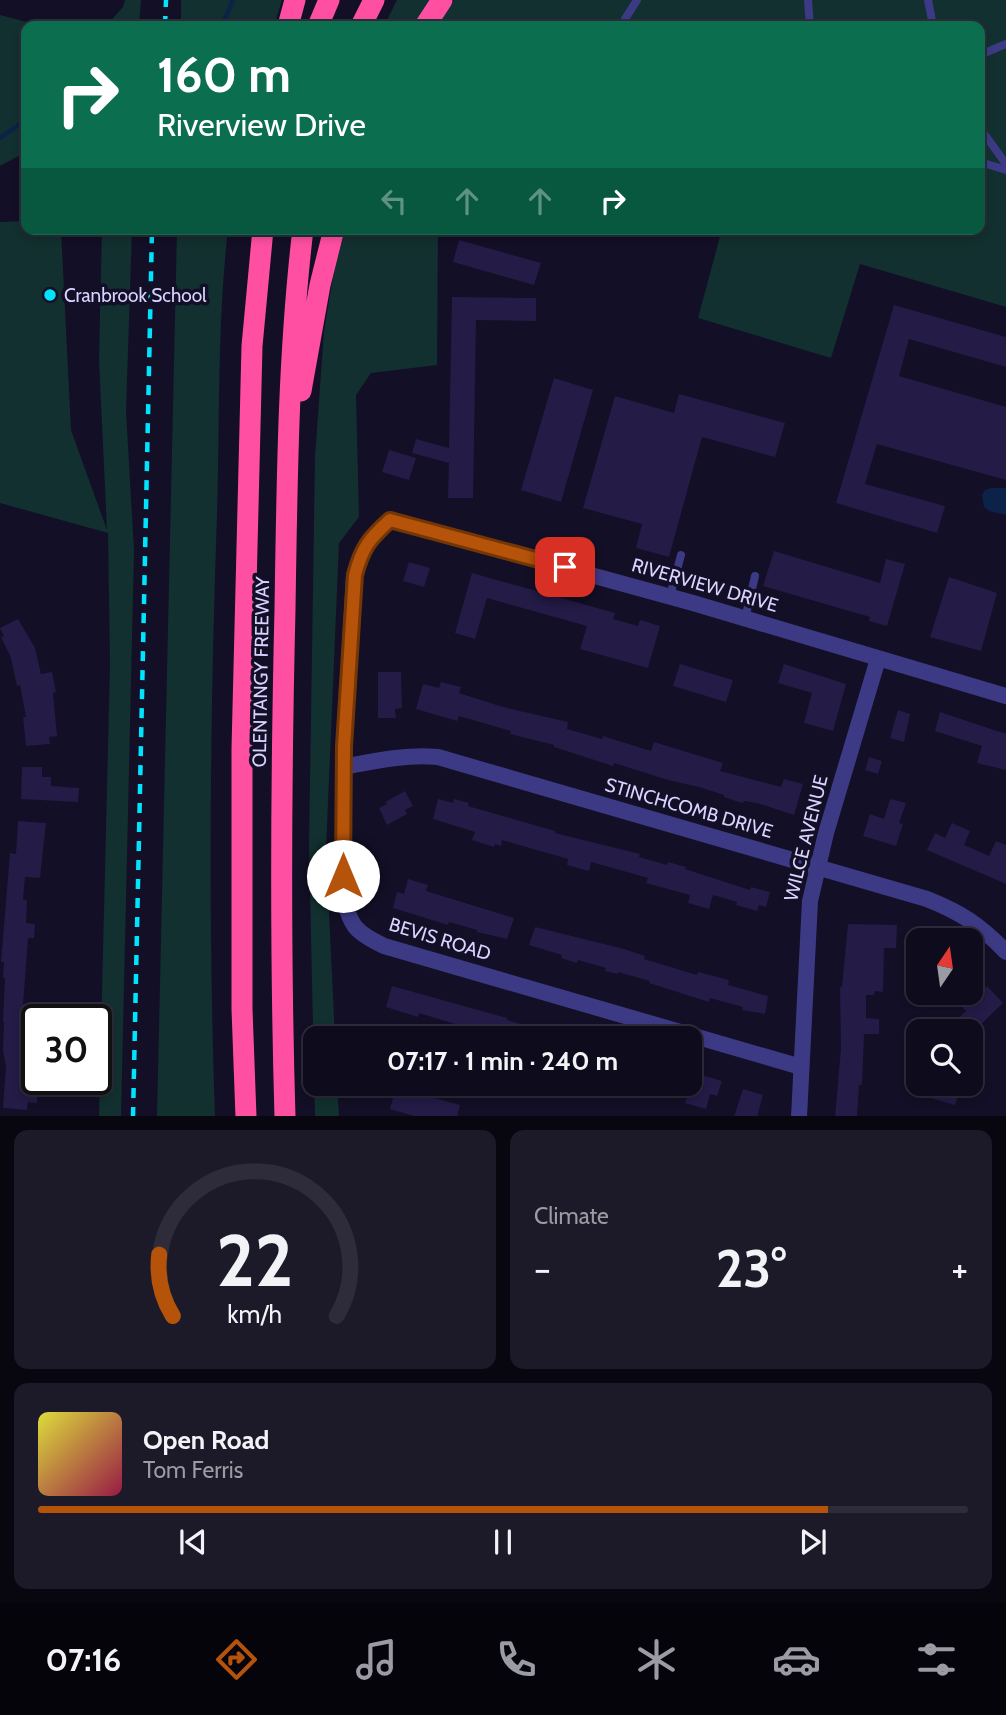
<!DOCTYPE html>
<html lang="en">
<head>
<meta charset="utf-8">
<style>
  body { margin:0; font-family:Cabin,sans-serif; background:#1c1929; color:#f1f3f6; height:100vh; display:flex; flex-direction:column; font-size:26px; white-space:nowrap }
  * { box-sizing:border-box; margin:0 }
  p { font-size:23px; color:#9b9ba3 }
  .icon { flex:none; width:38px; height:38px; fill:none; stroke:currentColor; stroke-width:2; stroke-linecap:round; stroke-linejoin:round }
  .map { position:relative; height:1116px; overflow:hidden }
  .panel { display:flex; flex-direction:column; gap:14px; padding:14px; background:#08060f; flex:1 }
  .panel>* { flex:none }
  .guide { position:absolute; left:21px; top:21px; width:964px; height:214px; border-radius:14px; box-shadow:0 4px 10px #0003,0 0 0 2px #2e2b3b; background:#0b6e4f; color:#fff; overflow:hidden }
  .needle { width:46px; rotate:13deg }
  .tools { position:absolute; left:906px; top:928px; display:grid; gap:14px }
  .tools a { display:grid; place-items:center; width:77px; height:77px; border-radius:14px; background:#0e0b1c; box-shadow:0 4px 10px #0003,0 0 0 2px #2e2b3b; font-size:35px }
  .speed { position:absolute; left:21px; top:1004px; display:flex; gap:14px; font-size:35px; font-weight:700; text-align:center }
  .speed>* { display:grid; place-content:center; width:91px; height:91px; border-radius:50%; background:#0e0b1c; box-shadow:0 4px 10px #0003,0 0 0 2px #2e2b3b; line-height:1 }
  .speed .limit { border:4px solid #111; border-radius:10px; background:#fff; color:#111 }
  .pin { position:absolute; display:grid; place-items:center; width:60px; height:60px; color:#fff; margin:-30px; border-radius:14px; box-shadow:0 4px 10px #0006 }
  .me { position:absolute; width:77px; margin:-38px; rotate:0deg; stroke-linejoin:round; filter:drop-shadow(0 0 5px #0008) }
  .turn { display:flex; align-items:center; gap:24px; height:147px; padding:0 21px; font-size:32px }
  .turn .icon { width:91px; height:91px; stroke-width:2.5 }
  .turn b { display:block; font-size:49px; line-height:60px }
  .lanes { display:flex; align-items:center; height:66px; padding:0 21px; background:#0003; justify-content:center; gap:35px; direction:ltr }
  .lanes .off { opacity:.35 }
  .big { font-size:52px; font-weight:800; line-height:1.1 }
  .panel .tile { flex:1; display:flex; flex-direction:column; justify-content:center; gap:10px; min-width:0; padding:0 24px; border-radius:14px; background:#1c1929 }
  .panel .dial { align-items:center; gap:0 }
  .dial svg { height:182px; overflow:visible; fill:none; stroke:#2e2b3b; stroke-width:7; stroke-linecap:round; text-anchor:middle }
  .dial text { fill:#f1f3f6; stroke:none }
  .song { display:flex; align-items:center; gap:21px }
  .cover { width:84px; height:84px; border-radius:10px; background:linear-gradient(135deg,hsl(60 70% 55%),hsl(340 70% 35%)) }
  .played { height:7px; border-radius:4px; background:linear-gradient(90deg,#b45309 85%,#2e2b3b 85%) }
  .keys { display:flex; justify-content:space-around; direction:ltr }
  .heat { display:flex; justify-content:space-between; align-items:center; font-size:38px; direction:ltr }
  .panel .tiles { flex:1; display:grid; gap:14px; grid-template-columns:1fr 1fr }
  .tile:last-child { grid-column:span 2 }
  .trip { position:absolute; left:303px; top:1026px; width:399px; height:70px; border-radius:14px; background:#0e0b1c; box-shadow:0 4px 10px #0003,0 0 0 2px #2e2b3b; font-weight:800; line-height:70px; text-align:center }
  .menu { display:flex; height:112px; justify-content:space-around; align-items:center; background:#06040b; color:#9b9ba3 }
  .menu .icon { width:49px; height:49px }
  .menu .current { color:#b45309 }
  .menu b { font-size:32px; color:#f1f3f6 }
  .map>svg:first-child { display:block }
</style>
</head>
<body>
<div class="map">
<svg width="1006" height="1117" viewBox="0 0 1006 1117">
  <rect width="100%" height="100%" fill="#130f26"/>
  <path fill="#12302f" d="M125 0H141L139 26H106L123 7Z
    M181 0H282L274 26H181Z
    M397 0H432L415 26H384Z
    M454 0H1006V307L860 264 831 358 698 318 722 229H980V26H436Z
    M0 15 42 26H26V152L0 166Z
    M26 221V229H61L71 430 107 530 99 360 102 229H132L126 411 134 551 121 1116H99L110 665 108 533 0 503V222Z
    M177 229H228C217 324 220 419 217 514 210 715 208 916 215 1117L157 1116Z
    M345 229H438L437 365 371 373 356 395 359 517 339 543 326 850 335 1038H315V1083H337L339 1116 315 1117 309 847 315 457 324 331 334 271Z
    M920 1018 934 1024 935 1031H919V1071L907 1070V1025Z"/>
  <path fill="#0c2248" d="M991 488H1006V515L989 511 984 507 982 495 985 490Z"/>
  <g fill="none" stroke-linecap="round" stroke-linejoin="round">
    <path stroke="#0c2248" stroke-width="4.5" d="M222 26 233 0
      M0 138 26 120"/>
  </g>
  <path fill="#241b47" d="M459 240 541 263 534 285 453 262Z
    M452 297 536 298V321L476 320 473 498H448L449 463 412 453 416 439 449 448Z
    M894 305 1006 337V367L909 339 899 376 1006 407V480L877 444 865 484 945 506 937 533 836 503Z
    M554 378 593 390 561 502 521 490Z
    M679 394 785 423 775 457 702 437 669 557 636 548 642 524 583 508 615 396 674 413Z
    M389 450 416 458 409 480 382 472Z
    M774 551 880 583 886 559 905 564 887 626 869 621 870 617 763 586Z
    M409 562 430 568 424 587 403 581Z
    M472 573 615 613 613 619 638 626 640 620 660 626 648 668 580 649 587 626 487 598 475 639 455 633Z
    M949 577 997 593 981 651 930 637Z
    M18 619 35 648 41 674 52 672 56 692 53 693 57 736 49 737 50 744 26 746 23 717H26L20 685 17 686 11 658 1 637 4 636 0 628Z
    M680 664 733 680 726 702 673 686Z
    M784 664 846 684 833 731 804 723 812 693 778 683Z
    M378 672H401L402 708 395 709 396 718H378Z
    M441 682 461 687 459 693 503 707 568 722 567 729 602 739 603 736 651 751 654 742 723 763 720 771 781 787 784 779 803 784 794 815 757 803 744 801 742 803 724 797V795L699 787 668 780 614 763 613 766 554 747V745L510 734 511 731 459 716 457 721 416 709 423 684 439 688Z
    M898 710 910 714 904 742 890 738Z
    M940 712 1006 734V770L977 763 982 746 935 731Z
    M869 757 882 761 878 774 865 770Z
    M22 767H42V777H51V786L79 788 78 802 21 799Z
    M405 791 413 806 405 810 407 814 387 825 379 808 387 804 385 802Z
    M438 799 453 803 454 799 469 803 468 806 555 831V833L640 854 639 857 667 865 668 862 686 867 685 869 750 890 751 887 770 892 766 907 759 905 757 911 736 905 737 902 713 895 709 909 688 903 690 895 646 883 648 878 591 862 589 871 567 865 568 859 502 840 501 846 495 844 494 847 472 840 475 832 433 819Z
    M890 799 906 803 899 823 903 824 896 846 863 836 870 814 884 819Z
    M18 821 46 823 40 878 25 877 23 900H27L26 923 35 924 34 938H28L21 1033 28 1034 26 1079 38 1080 37 1103 28 1102 27 1110 3 1108 6 1067 3 1050 4 1021H3L5 978H3L4 962H1L10 853 16 854Z
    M952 823 970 831 964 845 989 856 996 841 1006 845V884L927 850 935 833 945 838Z
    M408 879 428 885 426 891 514 918 507 939 477 932V930L449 922 448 925 393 908 397 892 404 894Z
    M848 924 897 925 896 948H884L883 992 875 991 874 995H866V1018L879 1019V1034H864L862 1085H859L857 1117H835L841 1048 840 987H842Z
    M535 927 624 949 645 956 644 959 697 975 698 972 729 980 728 985 768 996 765 1014 742 1010 743 1007 710 998 709 1002 649 983 650 981 618 972V974L605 971 606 968 578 960 577 963 561 958 562 955 529 945Z
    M392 986 507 1018V1020L557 1035V1038H470L472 1029 419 1013 418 1017 386 1007Z
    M987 986 1003 1003 974 1031H964L955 1021 966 1011 948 992 979 994Z
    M695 1073 722 1081 717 1096 710 1094 706 1109 685 1103 688 1095 658 1086V1083H691Z
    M397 1083H420L416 1093 460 1105 457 1117H417L390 1109Z
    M920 1083H929L959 1092 955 1105 917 1094Z
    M743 1089 763 1095 757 1117H734Z"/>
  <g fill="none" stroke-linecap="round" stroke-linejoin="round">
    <path stroke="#3d3a85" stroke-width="8" d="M808 0 810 26
      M928 0 933 26
      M625 26V19L637 0
      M980 55 1006 44
      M980 128 1006 164
      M980 162 1006 170
      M670 596 681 555
      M745 619 755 576"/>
    <path stroke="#3d3a85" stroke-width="16" d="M343 767C375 761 405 754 438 757L927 899C962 913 980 925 1006 952
      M801 1067 384 946C355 932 350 926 343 895V767L354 575C362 548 369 539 390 520L693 603 1006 696
      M799 1117 810 901 826 833 878 659"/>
    <path stroke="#ff4fa3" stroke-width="21" d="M288 26 295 0
      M318 26 329 0
      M361 26 374 0
      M425 26 442 0
      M301 391 320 285 334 229
      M246 1117 242 1009V749L252 346 263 229
      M285 1117C280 947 281 778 285 609 287 482 288 355 303 229"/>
    <path stroke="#00e5ff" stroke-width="4.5" stroke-dasharray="10 9" stroke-linecap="butt" d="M165 26 166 0
      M133 1117 152 229"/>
  </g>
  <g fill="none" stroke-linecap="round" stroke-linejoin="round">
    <defs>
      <path id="route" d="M343 876 344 746 355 575C362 548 369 539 390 520L565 567"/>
    </defs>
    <use href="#route" stroke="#753606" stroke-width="18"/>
    <use href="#route" stroke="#b45309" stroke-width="12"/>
  </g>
  <circle fill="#00e5ff" stroke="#130f26" stroke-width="2.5" cx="50" cy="295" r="7"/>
  <g text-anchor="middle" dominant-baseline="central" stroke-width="7" stroke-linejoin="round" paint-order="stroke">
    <g font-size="19" fill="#d9d4ff" stroke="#130f26" text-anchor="start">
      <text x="64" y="295">Cranbrook School</text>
    </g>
    <g font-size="19" fill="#d9d4ff" stroke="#130f26">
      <text transform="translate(705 585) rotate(16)">RIVERVIEW DRIVE</text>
      <text transform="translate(261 672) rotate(-89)">OLENTANGY FREEWAY</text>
      <text transform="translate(689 808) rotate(16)">STINCHCOMB DRIVE</text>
      <text transform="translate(806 838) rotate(-76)">WILCE AVENUE</text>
      <text transform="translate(440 939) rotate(17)">BEVIS ROAD</text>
    </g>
  </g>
</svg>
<div class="tools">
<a><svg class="needle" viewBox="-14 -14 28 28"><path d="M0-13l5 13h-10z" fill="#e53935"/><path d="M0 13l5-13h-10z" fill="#9b9ba3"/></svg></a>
<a><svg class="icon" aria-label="search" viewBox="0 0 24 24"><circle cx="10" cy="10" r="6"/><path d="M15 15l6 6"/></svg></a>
</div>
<div class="speed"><div class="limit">30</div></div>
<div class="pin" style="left:565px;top:567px;background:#d93025"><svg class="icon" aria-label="arrive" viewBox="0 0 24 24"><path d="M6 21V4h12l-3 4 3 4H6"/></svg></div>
<svg class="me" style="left:343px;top:876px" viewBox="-20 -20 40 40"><circle r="19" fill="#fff"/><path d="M0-13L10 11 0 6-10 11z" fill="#b45309"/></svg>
<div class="trip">07:17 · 1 min · 240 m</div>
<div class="guide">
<div class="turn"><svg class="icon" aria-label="right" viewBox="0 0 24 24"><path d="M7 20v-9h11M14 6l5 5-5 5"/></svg><div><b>160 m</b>Riverview Drive</div></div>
<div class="lanes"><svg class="icon off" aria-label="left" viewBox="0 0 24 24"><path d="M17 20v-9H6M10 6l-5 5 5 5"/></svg><svg class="icon off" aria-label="ahead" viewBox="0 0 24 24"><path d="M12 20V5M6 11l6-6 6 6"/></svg><svg class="icon off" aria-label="ahead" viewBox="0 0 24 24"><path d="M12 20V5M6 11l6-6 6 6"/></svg><svg class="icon" aria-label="right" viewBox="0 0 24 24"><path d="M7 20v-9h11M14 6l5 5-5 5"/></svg></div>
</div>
</div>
<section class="panel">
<div class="tiles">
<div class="tile dial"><svg viewBox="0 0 100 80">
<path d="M14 69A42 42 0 1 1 86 69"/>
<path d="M14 69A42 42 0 0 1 8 42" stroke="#b45309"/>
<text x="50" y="56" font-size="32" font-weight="700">22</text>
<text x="50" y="72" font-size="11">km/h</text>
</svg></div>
<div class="tile"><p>Climate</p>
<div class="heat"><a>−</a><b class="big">23°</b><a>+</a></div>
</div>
<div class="tile">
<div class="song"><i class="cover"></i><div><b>Open Road</b><p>Tom Ferris</p></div></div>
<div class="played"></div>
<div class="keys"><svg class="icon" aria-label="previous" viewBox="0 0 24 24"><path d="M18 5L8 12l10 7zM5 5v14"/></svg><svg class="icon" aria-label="pause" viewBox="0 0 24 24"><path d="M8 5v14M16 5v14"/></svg><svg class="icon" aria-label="next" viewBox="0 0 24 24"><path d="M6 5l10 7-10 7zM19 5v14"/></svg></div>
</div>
</div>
</section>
<nav class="menu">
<b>07:16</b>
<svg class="icon current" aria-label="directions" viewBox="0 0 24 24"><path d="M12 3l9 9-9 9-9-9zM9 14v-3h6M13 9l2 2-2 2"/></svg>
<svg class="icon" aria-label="music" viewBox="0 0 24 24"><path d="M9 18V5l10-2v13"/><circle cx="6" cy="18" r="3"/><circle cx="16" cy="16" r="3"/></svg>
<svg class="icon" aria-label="phone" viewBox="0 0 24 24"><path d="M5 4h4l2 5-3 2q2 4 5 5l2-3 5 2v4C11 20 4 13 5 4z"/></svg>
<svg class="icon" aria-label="climate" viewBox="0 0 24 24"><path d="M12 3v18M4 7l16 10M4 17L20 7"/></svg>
<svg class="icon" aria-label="car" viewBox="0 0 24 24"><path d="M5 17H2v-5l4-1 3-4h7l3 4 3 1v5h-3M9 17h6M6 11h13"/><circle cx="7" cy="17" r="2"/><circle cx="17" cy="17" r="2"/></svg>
<svg class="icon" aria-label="filters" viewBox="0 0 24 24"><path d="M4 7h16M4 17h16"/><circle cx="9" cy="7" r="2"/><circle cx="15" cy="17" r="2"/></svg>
</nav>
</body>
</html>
